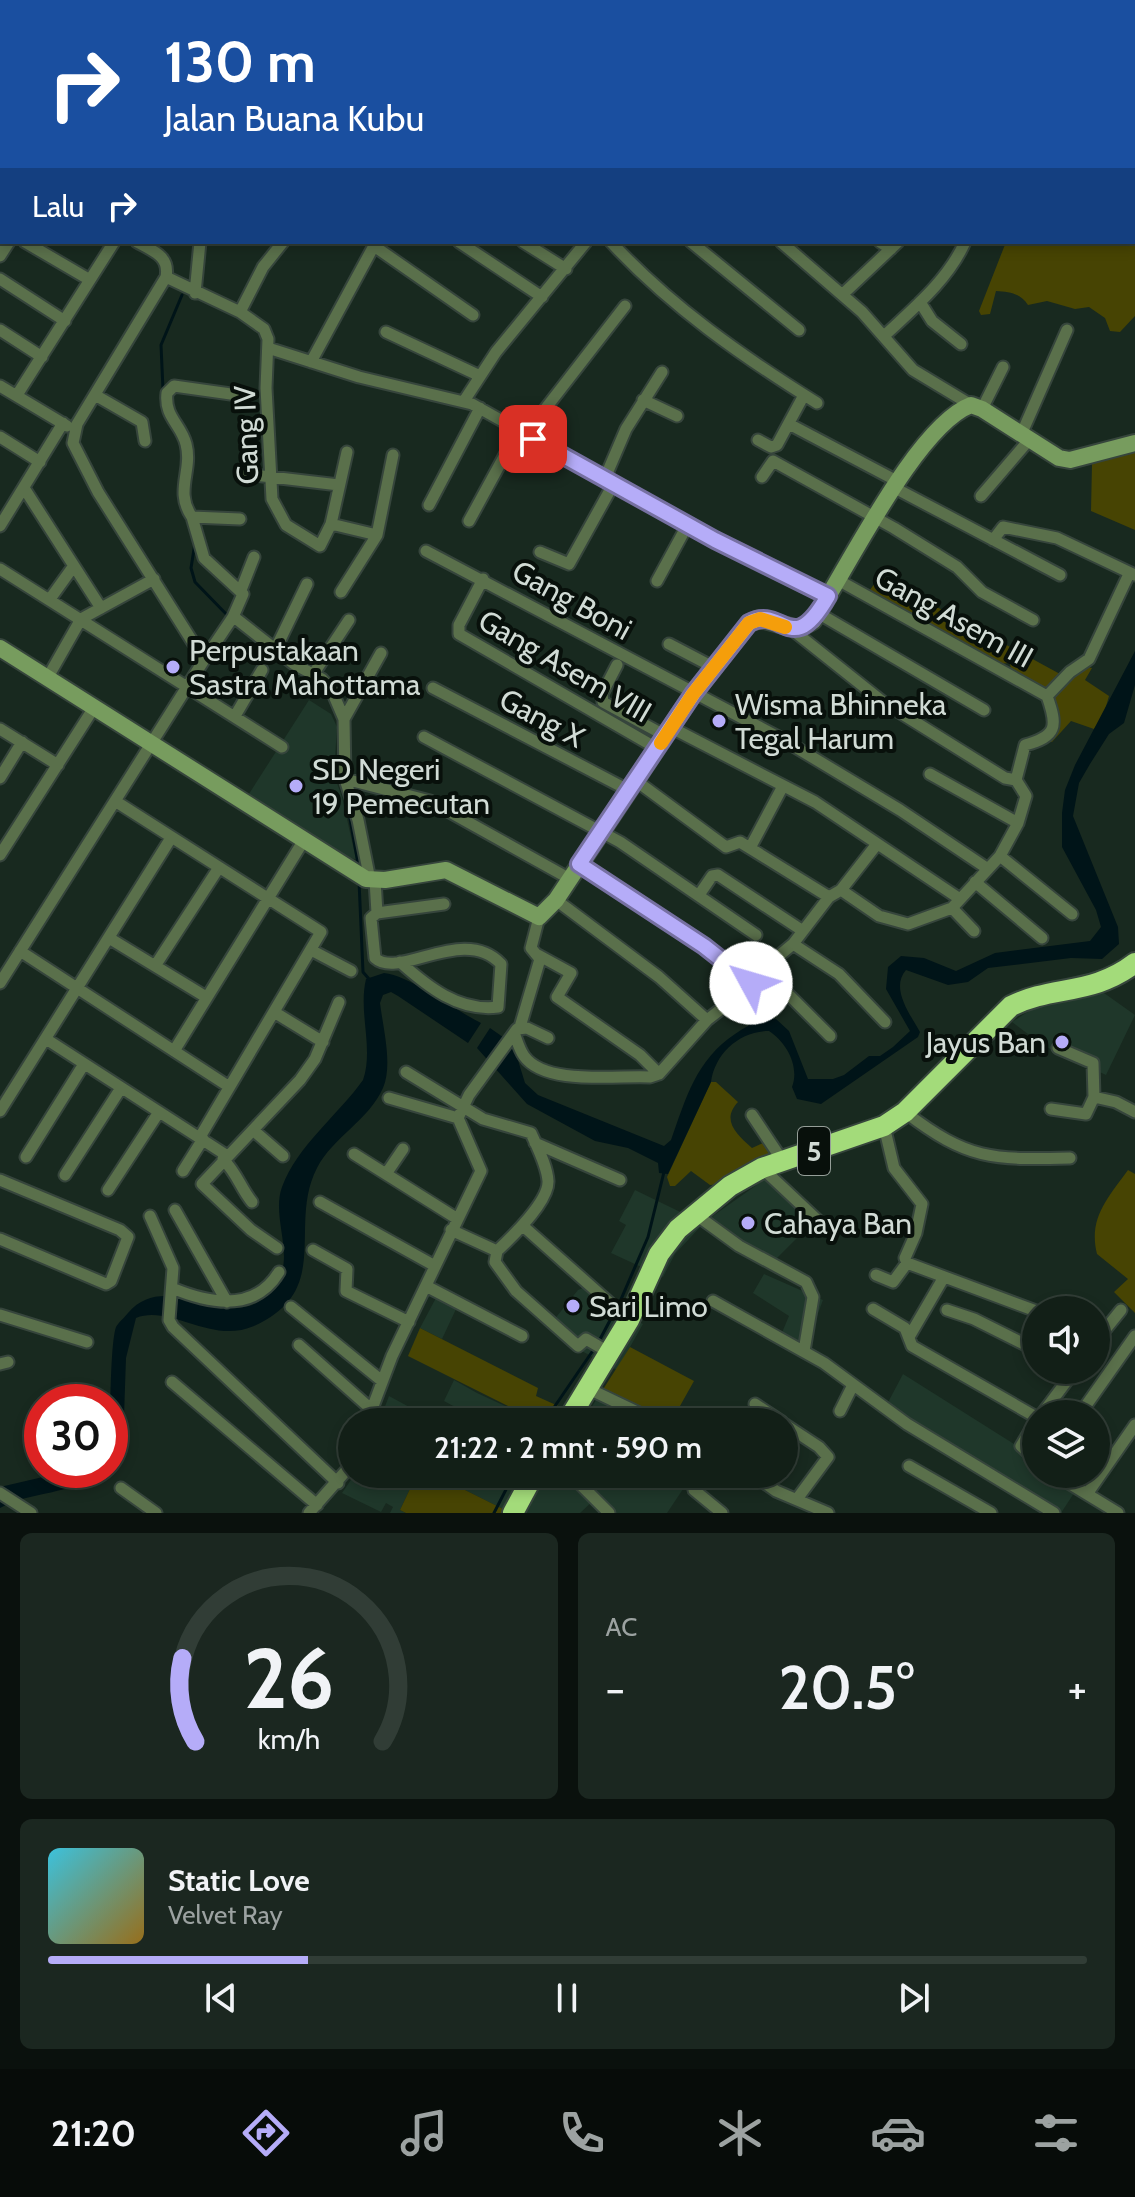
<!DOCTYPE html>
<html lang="id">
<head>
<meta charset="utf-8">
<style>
  body { margin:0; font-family:Cabin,sans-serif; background:#1b2720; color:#f1f3f6; height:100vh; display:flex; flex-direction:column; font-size:30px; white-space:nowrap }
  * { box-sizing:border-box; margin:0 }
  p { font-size:26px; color:#9ca2a1 }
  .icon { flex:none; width:44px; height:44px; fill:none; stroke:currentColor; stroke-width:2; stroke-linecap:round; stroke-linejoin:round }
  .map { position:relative; height:1513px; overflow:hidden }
  .sheet { display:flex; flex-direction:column; gap:20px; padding:20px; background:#0a110d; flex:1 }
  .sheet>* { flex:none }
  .banner { position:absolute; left:0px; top:0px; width:1136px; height:244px; box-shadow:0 4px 12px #0003,0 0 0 2px #313d36; background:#1a4fa0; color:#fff; overflow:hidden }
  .buttons { position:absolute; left:1022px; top:1296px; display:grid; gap:16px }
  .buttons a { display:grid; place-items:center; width:88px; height:88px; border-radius:50%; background:#121f17; box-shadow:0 4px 12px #0003,0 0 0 2px #313d36; font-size:40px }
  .speed { position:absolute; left:24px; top:1384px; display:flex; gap:16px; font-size:40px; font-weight:700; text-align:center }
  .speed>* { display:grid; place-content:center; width:104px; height:104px; border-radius:50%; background:#121f17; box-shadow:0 4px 12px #0003,0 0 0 2px #313d36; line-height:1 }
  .speed .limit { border:12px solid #d22; background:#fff; color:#111 }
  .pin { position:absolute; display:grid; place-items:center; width:68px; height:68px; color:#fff; margin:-34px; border-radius:16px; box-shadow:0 4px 12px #0006 }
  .me { position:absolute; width:88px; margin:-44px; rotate:309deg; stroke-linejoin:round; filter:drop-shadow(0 0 6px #0008) }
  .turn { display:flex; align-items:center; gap:28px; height:168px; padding:0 32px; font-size:36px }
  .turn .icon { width:104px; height:104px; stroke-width:2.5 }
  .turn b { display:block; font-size:56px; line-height:68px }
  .then { display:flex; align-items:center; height:76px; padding:0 32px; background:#0003; gap:16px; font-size:30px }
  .big { font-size:60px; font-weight:600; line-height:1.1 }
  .sheet .card { flex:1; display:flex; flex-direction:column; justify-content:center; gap:12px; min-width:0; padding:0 28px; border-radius:12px; background:#1b2720 }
  .sheet .dial { align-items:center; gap:0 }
  .dial svg { height:208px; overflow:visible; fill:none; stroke:#313d36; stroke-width:7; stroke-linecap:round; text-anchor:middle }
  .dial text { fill:#f1f3f6; stroke:none }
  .song { display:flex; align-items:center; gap:24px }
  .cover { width:96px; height:96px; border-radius:12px; background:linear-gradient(135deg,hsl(190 70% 55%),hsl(40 70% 35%)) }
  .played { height:8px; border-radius:4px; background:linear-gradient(90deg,#b5acf8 25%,#313d36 25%) }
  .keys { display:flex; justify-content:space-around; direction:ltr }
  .heat { display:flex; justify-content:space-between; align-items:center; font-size:44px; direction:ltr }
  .sheet .tiles { flex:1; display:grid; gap:20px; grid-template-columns:1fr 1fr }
  .card:last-child { grid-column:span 2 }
  .trip { position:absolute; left:338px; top:1408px; width:460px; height:80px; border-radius:40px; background:#121f17; box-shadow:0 4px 12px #0003,0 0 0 2px #313d36; font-weight:600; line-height:80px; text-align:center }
  .tabs { display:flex; height:128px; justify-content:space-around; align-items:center; background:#070c09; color:#9ca2a1 }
  .tabs .icon { width:56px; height:56px }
  .tabs .on { color:#b5acf8 }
  .tabs b { font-size:36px; color:#f1f3f6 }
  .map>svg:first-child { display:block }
</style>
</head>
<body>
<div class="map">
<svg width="1135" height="1513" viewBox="0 0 1135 1513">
  <rect width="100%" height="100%" fill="#18291f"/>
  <path fill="#1f372a" d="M309 700 331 714 337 727 334 775 342 797 356 859 344 858 247 797Z
    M1104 993 1135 1015 1106 1075 1044 1046 1012 1022 1038 1005Z
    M768 1177 815 1220 774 1261 703 1224 675 1254 663 1277 611 1253 626 1225 619 1221 635 1190 703 1223Z
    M764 1274 823 1300 803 1354 778 1342 789 1316 753 1293Z
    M590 1285 618 1311 643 1324 617 1370 578 1349 549 1326 578 1290Z
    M437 1296 457 1307 442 1339 420 1328Z
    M903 1374 1033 1456 1036 1474H1052L1076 1490 1061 1513H1052L884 1410Z
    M454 1380 477 1393 540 1422H483L444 1401Z
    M600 1394 653 1422H582Z
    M389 1396 437 1422H438H379Z
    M355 1474H417L400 1510 406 1513H390L393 1507 386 1503 381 1512 342 1493Z
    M433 1474H693L667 1513H609L595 1499 580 1513H511Z"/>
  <path fill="#474403" d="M1135 241V316L1120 332 1110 331 1105 318 1089 307 1075 309 1047 301 1028 305C1020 293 1010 292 996 291L990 314 981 315 979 311 1006 242Z
    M1132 450 1135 453V530L1091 511 1092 464Z
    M880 576 1060 674 1076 675 1087 667 1092 668 1085 680 1109 696 1102 720 1094 729 1071 721 1052 742 1045 740 1058 707 1011 671 1010 663 996 664 867 594Z
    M711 1082H716L738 1102C721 1120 736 1134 752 1148L763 1143 772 1157 764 1162H749L720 1184 710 1185 691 1171 675 1186H670L667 1177Z
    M1128 1170 1135 1174V1313L1114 1292 1128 1279 1097 1254C1088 1218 1108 1198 1128 1170Z
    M420 1328 538 1388 536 1396 585 1418 582 1422H540L408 1356Z
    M630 1347 694 1381 671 1422H653L600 1394Z
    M417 1474H433L511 1513H406L400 1510Z"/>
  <path fill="#001418" d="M1135 651V685L1124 723 1109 734 1090 764 1079 783 1073 816 1118 927 1119 944 1102 959 1071 958 988 968 968 982 948 985 906 970C890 988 910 1014 920 1032L918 1037 821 1104 797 1099 792 1087C800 1066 786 1042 769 1031 740 1031 715 1053 711 1082L668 1174 659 1173 658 1163 628 1148 595 1141 527 1104 477 1048 490 1028 513 1044 525 1083 538 1095 664 1146 671 1140C686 1098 696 1060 735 1034 746 1026 762 1017 776 1019L789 1031 808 1079H833L844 1075 869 1056H880L893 1047 910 1031 886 989 888 967 901 956 924 958 956 971 995 953 1090 941 1101 927 1096 910 1062 847V813L1065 790 1075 765Z
    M384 973C411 976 453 1009 481 1023L468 1043 398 996 391 992 383 995 380 1003C383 1028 393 1065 383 1088 369 1120 333 1137 317 1168 287 1226 334 1290 254 1326 211 1345 170 1304 136 1318L126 1358 124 1416 110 1449C110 1428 110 1343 116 1327 118 1323 125 1317 128 1313 171 1263 237 1346 277 1283 295 1255 271 1217 282 1187 297 1146 339 1114 363 1080 374 1048 358 1013 366 979Z
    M73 1470H99C71 1497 32 1490 0 1508V1487Z"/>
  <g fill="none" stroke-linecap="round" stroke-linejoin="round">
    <path stroke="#001418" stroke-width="3" d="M164 412 161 345 182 295
      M195 543 191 568 195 582 229 617
      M347 802 359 869
      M359 881 363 972 369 979
      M619 1304 648 1237 664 1172
      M598 1343 615 1311
      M544 1422 594 1349
      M494 1513 514 1474"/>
    <defs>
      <path id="street" d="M220 0 223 2
        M273 0 276 2
        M443 0 445 2
        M831 0 835 2
        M990 0 993 2
        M27 2 28 0
        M520 2 522 0
        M592 2 594 0
        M1009 2 1010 0
        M0 6H2
        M0 47 2 44
        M0 86 2 88
        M0 148 2 145
        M0 156 2 157
        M0 227 2 228
        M1134 230H1135
        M25 242 90 280
        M459 242 542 297
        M523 242 566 269
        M611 242C670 306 743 357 817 403
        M691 242 799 330
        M781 242 862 312 913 370 971 405
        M880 242 891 249
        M374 246 473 315
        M0 256 9 242
        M166 277 240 312 264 329 268 339 266 388 272 499 286 525 320 546 331 524 347 452
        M0 279 65 321
        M195 293 200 242
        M843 294 898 242
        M920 302 932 321 961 344
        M240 312 263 267 283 242
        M0 330 42 357
        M386 332 480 376
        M884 336C914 308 948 280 965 242
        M268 348 359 377 472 404 715 540 828 596
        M311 362 376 242
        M0 386 67 426
        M17 395 114 242
        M95 395 142 422 145 441
        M643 400 677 416
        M464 401 496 352 586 242
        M982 409 1003 367
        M789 424 897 481
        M525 435 625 306
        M1021 435 1067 330
        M0 437 40 462
        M758 440 771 447 777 445 804 395
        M246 474 339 485
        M762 477 773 461 894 528 957 567 982 592 1033 620
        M605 478 626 429 662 372
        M893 487 1060 575
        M24 488 101 608
        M981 496 1029 440
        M429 505 480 408
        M192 517C174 491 193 471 186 444 181 424 164 417 167 393L174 386 245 396
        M469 521 518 431
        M331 524 377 535
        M0 526 63 423
        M993 540 1003 527 1057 538 1135 575
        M426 551 782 739 900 810 988 869
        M540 552 569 564 614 483
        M0 569 282 747
        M483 579 459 625V634L658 749
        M838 580 1047 696
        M657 581 688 524
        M241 590 254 557
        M341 592 377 535 393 455
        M50 599 73 567
        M818 613 984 710
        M234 617 294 664 322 679 332 691 344 719 345 779 358 820 370 880
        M790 628 883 702 1005 778 1016 780
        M669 644 713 667
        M276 648 307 584
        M204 660 233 617 243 594 204 558 192 517 240 519
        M617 665 602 694 603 702 666 736
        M314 673 349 620
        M48 677 81 619 154 579
        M433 688 628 790
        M235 716 262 670
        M344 719 381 653
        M672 728 815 802 960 899
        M0 729 58 765
        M424 737 620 842 756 935
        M930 774 1018 823
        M0 778 22 742
        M345 779 430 801 570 879
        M635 780 726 847 740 842 829 897
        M115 801 321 932 200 1137
        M750 848 783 786
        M0 855 95 706
        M1000 856 1072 914
        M579 864 704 946 751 983
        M375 880 377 913 371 918 375 958C399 980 464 924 501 964L498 1007C459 1012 428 987 400 962
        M975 882 1042 938
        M841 890 879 916 908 924 952 908 1000 856 1018 823 1026 796 1016 780 1025 745C1057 736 1058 727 1047 696L1070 672 1089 659 1129 574
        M699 895 712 876 718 875 803 931
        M556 900 659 977 707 1020
        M952 908 974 931
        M377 913 444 904
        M109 938 206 997
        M793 944 839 974 885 1022
        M311 950 351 971
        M20 951 228 1086
        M538 955 571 973 557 997 640 1055 659 1074
        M155 966 218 869
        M763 969 830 1036
        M0 983 204 660 98 492 73 443 77 424 166 277C170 256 153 251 137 242
        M274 1012 323 1042
        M520 1027 540 959 531 948 539 917
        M514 1033C517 1040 519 1049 524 1056 545 1086 618 1075 650 1077L659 1074 707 1020 739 995 763 969 793 944 829 897 841 890 877 844
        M46 1039 226 1155
        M174 1051 304 840
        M406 1072 483 1119 531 1133C537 1147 547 1165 548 1181 549 1201 512 1237 497 1251
        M1094 1097 1116 1102 1135 1112
        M389 1098 458 1118
        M1051 1109 1086 1114 1094 1097 1093 1063 1058 1048
        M0 1111 171 838
        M905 1112C968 1160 992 1160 1070 1158
        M752 1115 782 1160
        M884 1126 894 1168 922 1204 916 1233 905 1258 907 1263
        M253 1130 283 1156
        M535 1143 620 1180
        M354 1154 456 1218
        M26 1157 84 1064
        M223 1159C238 1175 240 1187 252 1202
        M762 1168 829 1231
        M183 1171 203 1139
        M386 1174 403 1149
        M65 1175 121 1088
        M0 1180 120 1230 128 1237 111 1281 106 1284 0 1239
        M108 1190 159 1112
        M320 1202 435 1266
        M175 1210 227 1302
        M695 1214 739 1246 806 1282 813 1297 804 1351
        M150 1216 173 1268 169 1320 173 1327 338 1483
        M523 1226 629 1320
        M451 1230 497 1251 495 1262 516 1291 578 1346 586 1339 610 1353
        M277 1248 251 1230 202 1184 300 1080 315 1059 339 1002
        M313 1250 347 1269 346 1291 409 1322
        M876 1275 893 1282 907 1263 1036 1311
        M426 1286 522 1336
        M172 1288C210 1304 255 1312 279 1272
        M713 1301 824 1363 907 1424 1054 1513
        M291 1307 382 1381
        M873 1309 905 1328 912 1346 1036 1417
        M947 1310 974 1319 1036 1350
        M0 1315 87 1342
        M909 1337 944 1277
        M1096 1341 1121 1310
        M299 1345 371 1409
        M0 1364 8 1362
        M172 1382 317 1505
        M589 1389 658 1422
        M755 1404 782 1422
        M840 1411 853 1385
        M1042 1414 1075 1370
        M1080 1414 1135 1336
        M1036 1421 1021 1446 1036 1460
        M367 1422 392 1356 481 1171 458 1118 469 1095 517 1029 527 1028 548 1038
        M784 1424 819 1447 828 1457 797 1499
        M909 1466 991 1513
        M570 1474 609 1513
        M752 1474 776 1491 828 1513
        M1054 1474 1118 1513
        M121 1488 156 1513
        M694 1490 722 1513
        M0 1493 31 1513
        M1087 1494 1135 1425
        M309 1513 352 1464"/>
      <path id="secondary" d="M0 648 366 879 385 880 446 870 539 917 556 900 693 694 749 623 760 619 798 629 813 621C847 570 916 426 971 405L982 409 1059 458 1070 460 1135 443"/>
      <path id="highway" d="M567 1422 629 1320 659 1254 678 1229 730 1186 762 1168 884 1126 905 1112 1011 1006C1053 985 1092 996 1135 963
        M513 1513 534 1474"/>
    </defs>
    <use href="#street" stroke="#36453c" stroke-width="15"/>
    <use href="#secondary" stroke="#36453c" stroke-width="20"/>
    <use href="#highway" stroke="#36453c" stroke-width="24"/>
    <use href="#street" stroke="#5a704b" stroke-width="11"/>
    <use href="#secondary" stroke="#779c5e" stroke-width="16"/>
    <use href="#highway" stroke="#a3db7a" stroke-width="20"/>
  </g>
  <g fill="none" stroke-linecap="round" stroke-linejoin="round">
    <defs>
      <path id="route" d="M533 439 715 540 828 596C791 661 783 604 749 623L693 694 579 864 704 946 751 983"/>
    </defs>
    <use href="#route" stroke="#7670a1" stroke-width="20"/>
    <use href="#route" stroke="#b5acf8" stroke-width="14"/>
    <path stroke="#f59e0b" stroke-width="14" d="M661 743 693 694 749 623 760 619 785 627"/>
  </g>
  <g fill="#b5acf8" stroke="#08100b" stroke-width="3">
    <circle cx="173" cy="667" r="8"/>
    <circle cx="719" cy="721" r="8"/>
    <circle cx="296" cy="786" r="8"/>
    <circle cx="1062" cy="1042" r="8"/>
    <circle cx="748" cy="1223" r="8"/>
    <circle cx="573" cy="1306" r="8"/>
  </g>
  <g text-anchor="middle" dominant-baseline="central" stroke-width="8" stroke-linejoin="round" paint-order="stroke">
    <rect fill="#08100b" stroke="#959e98" stroke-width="2" x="798" y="1127" width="32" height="48" rx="6"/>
    <g font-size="28" font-weight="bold" fill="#d1dbd5">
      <text x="814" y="1151">5</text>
    </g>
    <g font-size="30" fill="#d1dbd5" stroke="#08100b">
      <text transform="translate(246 435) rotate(-92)">Gang IV</text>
      <text transform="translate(572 600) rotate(29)">Gang Boni</text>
      <text transform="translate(954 617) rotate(29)">Gang Asem III</text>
      <text transform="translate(565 666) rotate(30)">Gang Asem VIII</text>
      <text transform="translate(542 718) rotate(28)">Gang X</text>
    </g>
    <g font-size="30" fill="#d1dbd5" stroke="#08100b" text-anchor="start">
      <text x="189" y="650">Perpustakaan<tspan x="189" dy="34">Sastra Mahottama</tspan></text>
      <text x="735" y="704">Wisma Bhinneka<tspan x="735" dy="34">Tegal Harum</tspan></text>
      <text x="312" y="769">SD Negeri<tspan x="312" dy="34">19 Pemecutan</tspan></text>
      <text x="1046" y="1042" text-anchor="end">Jayus Ban</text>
      <text x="764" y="1223">Cahaya Ban</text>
      <text x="589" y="1306">Sari Limo</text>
    </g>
  </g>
</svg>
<div class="buttons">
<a><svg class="icon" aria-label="sound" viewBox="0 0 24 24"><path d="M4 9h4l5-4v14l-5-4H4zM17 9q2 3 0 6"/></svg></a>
<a><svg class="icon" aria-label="layers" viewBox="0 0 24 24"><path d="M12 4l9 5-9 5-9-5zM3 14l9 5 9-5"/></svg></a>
</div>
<div class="speed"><div class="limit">30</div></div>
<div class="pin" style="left:533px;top:439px;background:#d93025"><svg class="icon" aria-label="arrive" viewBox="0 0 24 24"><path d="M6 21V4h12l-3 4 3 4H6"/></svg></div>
<svg class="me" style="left:751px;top:983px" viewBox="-20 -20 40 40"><circle r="19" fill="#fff"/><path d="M0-13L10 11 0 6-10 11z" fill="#b5acf8"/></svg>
<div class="trip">21:22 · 2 mnt · 590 m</div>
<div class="banner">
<div class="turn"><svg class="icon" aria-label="right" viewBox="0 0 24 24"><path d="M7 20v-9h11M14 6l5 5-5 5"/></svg><div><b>130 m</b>Jalan Buana Kubu</div></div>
<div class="then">Lalu<svg class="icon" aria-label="right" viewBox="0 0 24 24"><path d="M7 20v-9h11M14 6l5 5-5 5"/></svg></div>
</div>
</div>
<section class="sheet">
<div class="tiles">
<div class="card dial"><svg viewBox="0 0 100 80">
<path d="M14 69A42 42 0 1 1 86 69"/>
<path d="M14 69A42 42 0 0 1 9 37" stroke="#b5acf8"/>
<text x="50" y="56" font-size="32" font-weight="700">26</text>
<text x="50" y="72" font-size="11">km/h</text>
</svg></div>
<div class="card"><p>AC</p>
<div class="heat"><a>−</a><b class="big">20.5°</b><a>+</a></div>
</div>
<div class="card">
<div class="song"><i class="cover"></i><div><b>Static Love</b><p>Velvet Ray</p></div></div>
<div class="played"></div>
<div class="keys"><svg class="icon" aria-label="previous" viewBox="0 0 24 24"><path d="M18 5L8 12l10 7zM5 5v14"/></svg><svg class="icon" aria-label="pause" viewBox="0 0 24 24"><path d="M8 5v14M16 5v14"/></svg><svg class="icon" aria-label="next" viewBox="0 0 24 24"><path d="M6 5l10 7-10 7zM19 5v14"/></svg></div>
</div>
</div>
</section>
<nav class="tabs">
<b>21:20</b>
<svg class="icon on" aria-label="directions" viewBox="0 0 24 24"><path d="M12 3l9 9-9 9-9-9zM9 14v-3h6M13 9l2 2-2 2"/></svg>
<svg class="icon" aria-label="music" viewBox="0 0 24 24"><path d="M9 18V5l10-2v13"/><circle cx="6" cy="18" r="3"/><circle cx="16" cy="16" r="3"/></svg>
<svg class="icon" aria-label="phone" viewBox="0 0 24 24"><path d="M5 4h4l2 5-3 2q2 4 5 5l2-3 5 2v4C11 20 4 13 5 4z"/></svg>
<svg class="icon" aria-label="climate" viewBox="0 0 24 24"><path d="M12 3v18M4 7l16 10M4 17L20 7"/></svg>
<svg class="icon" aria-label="car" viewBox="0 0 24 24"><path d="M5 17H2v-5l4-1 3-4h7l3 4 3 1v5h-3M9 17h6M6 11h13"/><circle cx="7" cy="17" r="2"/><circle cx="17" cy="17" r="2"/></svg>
<svg class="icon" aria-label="filters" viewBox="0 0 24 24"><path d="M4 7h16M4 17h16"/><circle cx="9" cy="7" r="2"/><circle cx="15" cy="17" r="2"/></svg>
</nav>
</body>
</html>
